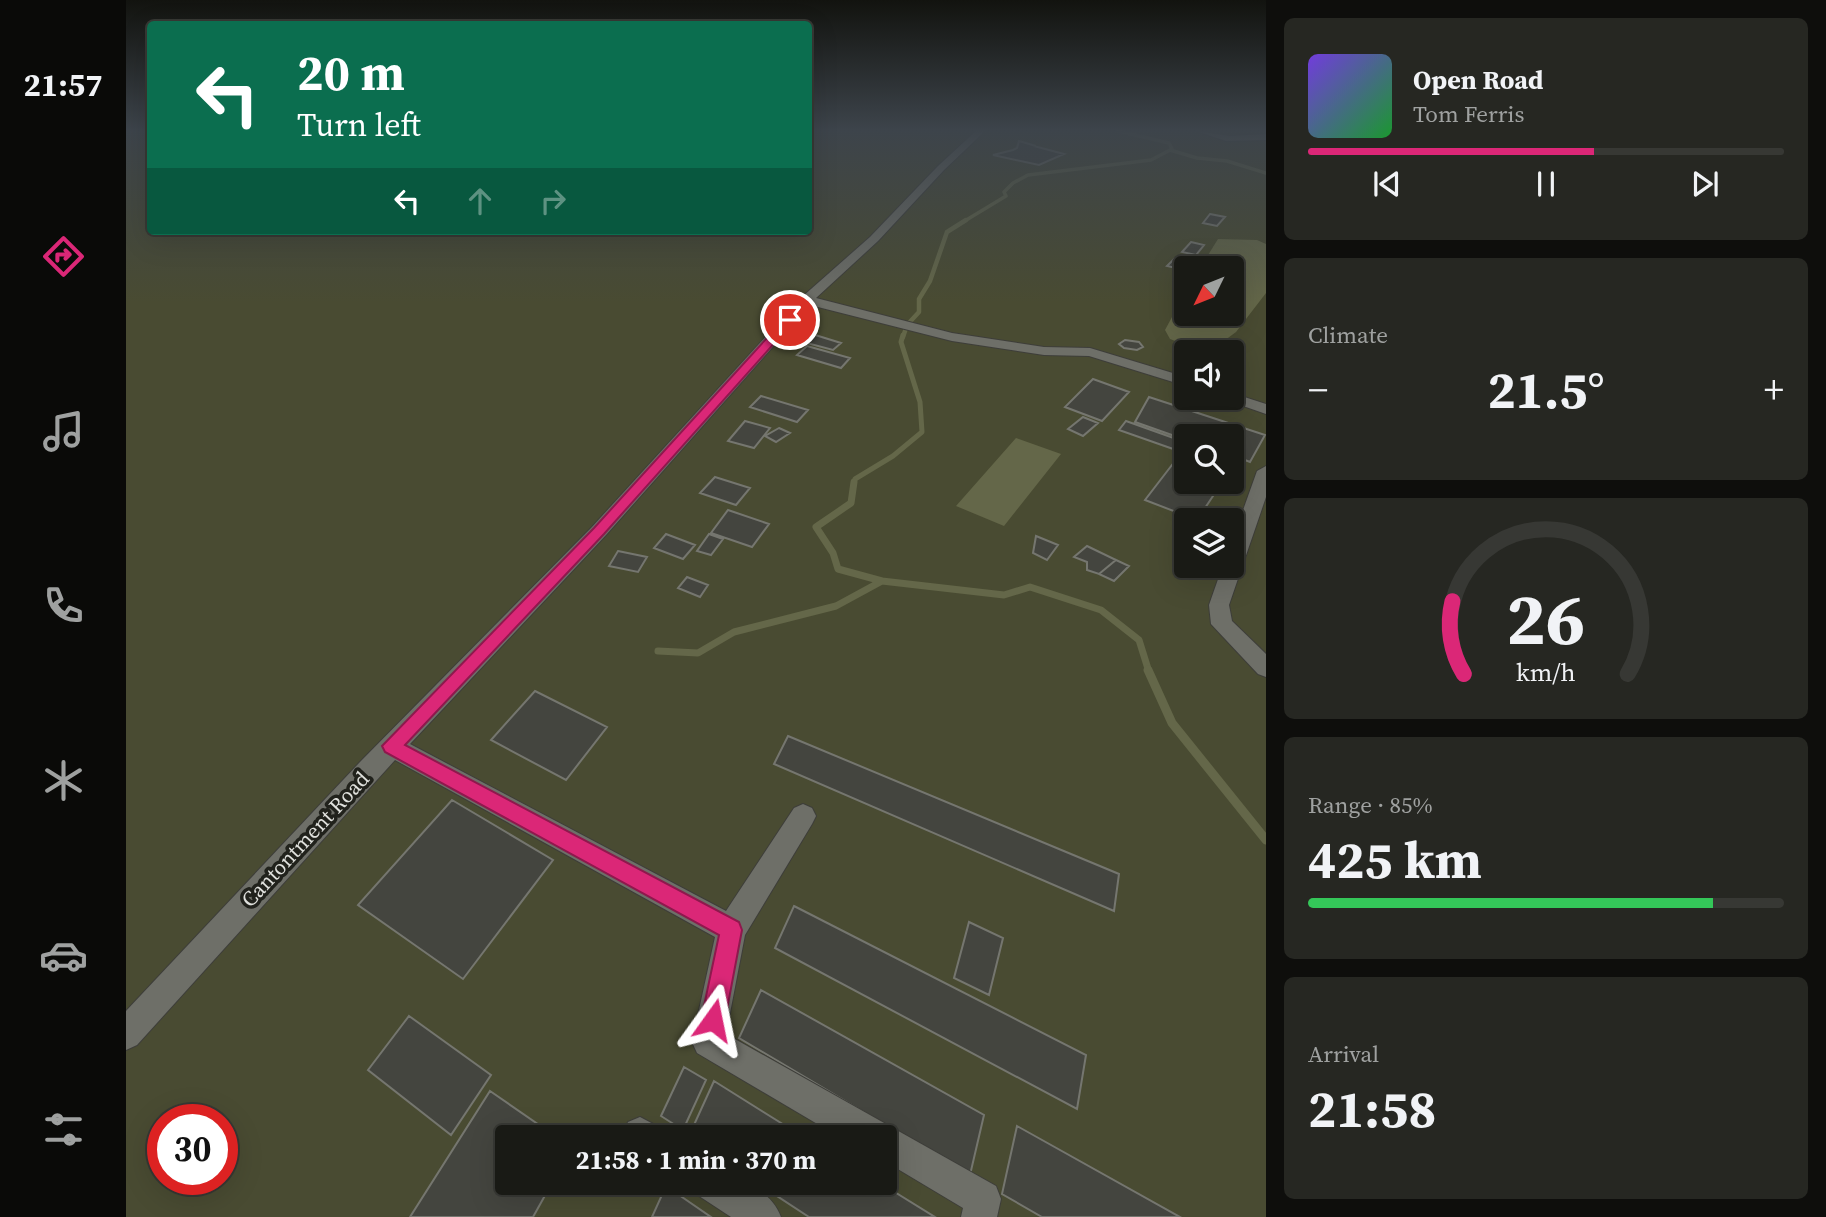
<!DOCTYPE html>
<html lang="en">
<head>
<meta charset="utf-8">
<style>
  body { margin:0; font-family:"Source Serif 4",serif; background:#262722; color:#f1f3f6; height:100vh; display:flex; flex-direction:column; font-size:26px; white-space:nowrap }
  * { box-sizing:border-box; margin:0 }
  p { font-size:23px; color:#9fa1a0 }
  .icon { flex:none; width:38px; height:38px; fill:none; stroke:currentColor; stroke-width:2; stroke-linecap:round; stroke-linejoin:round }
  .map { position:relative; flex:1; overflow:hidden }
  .sheet { display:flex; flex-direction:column; gap:18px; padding:18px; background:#0e0e0c; width:560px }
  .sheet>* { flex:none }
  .hud { position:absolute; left:21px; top:21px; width:665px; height:214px; border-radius:7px; box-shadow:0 7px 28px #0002,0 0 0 2px #373834; background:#0b6e4f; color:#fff; overflow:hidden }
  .needle { width:46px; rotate:227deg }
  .fabs { position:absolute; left:1048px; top:256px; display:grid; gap:14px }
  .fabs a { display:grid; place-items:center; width:70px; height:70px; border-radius:7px; background:#191a15; box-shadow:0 7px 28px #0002,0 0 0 2px #373834; font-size:35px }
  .speed { position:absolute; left:21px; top:1104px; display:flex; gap:14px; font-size:35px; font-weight:700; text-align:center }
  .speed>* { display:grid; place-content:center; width:91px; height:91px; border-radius:50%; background:#191a15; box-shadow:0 7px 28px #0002,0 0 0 2px #373834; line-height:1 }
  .speed .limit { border:10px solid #d22; background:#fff; color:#111 }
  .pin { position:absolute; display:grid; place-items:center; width:60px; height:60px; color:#fff; margin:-30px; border:4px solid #fff; border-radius:50%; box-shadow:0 2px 7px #0007 }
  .me { position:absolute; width:77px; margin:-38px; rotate:12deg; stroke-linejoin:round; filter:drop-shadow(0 0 5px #0008) }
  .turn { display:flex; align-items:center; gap:24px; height:147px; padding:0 35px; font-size:32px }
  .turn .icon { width:91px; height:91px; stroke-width:2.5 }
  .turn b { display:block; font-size:49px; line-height:60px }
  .lanes { display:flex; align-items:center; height:66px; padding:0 35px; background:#0003; justify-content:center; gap:35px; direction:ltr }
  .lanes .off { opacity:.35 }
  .big { font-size:52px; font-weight:700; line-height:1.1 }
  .sheet .widget { flex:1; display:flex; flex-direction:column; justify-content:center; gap:10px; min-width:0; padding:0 24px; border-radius:10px; background:#262722 }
  .sheet .dial { align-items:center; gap:0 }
  .dial svg { height:182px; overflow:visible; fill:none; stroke:#373834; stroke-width:7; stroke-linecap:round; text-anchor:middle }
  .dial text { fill:#f1f3f6; stroke:none }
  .song { display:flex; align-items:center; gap:21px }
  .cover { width:84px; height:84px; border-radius:10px; background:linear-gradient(135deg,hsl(260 70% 55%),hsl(130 70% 35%)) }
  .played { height:7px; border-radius:4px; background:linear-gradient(90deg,#db2777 60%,#373834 60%) }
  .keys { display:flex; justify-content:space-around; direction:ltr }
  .heat { display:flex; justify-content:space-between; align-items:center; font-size:38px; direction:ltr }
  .charge { height:10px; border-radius:5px; background:linear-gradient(90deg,#34c759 85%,#373834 0) }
  .trip { position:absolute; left:369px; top:1125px; width:402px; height:70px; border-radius:7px; background:#191a15; box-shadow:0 7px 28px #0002,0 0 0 2px #373834; font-weight:700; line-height:70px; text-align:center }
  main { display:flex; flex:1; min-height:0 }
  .tab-bar { display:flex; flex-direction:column; width:126px; justify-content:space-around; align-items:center; background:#0a0a08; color:#9fa1a0 }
  .tab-bar .icon { width:49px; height:49px }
  .tab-bar .on { color:#db2777 }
  .tab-bar b { font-size:32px; color:#f1f3f6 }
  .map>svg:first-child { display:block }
</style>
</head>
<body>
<main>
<nav class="tab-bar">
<b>21:57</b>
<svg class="icon on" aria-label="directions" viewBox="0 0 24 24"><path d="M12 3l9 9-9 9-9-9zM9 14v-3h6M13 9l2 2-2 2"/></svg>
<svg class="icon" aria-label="music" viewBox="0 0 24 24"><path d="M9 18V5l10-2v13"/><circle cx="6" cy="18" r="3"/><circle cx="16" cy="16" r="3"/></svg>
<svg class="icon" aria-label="phone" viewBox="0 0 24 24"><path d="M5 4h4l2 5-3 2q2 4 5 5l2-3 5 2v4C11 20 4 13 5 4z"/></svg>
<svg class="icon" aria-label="climate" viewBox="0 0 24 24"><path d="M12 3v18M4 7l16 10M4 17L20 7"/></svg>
<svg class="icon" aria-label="car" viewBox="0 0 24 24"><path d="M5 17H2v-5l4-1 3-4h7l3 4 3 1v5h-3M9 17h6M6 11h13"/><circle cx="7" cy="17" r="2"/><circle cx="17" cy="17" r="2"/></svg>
<svg class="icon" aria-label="filters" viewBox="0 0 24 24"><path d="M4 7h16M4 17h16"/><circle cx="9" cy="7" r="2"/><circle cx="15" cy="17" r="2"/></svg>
</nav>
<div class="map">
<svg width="1140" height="1217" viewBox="0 0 1140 1217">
  <rect width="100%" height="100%" fill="#21221c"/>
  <path fill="#494b32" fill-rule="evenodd" d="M0 131H24V231H682L683 131H1140V1217H0ZM1060 268H1106V313H1060ZM1060 352H1106V397H1060ZM1060 436H1106V481H1060ZM1060 520H1106V565H1060ZM37 1120H96V1180H37ZM382 1138H760V1183H382Z"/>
  <path fill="#646749" d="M1092 239 1131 240 1140 244V293L1110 332 1087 349 1068 348 1044 339 1039 330 1060 291V313H1106V268H1074Z
    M890 438 935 454 878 526 830 506Z"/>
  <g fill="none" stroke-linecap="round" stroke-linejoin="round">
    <path stroke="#646749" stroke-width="3.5" d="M1044 150 1071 158 1101 161 1140 173
      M837 222 880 196 878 192 887 183 902 175 1025 160 1046 149 1043 143 992 131"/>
    <path stroke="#646749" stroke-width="4.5" d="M777 337 781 325 793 312V299L804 281 821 232 840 220"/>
    <path stroke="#646749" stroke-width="5" d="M728 484 729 479 767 456 796 432 794 402 775 342 777 335"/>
    <path stroke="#646749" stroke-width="7" d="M728 482 725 503 690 527 707 553 712 569 756 581
      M532 651 572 653 608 632 710 606 756 581 878 595 904 587 975 610 1013 640 1023 672"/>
    <path stroke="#646749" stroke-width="9" d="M1022 670 1046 723 1140 840"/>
  </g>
  <path fill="#44453f" stroke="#75766f" stroke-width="2" d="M893 141 910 146H908L938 154 913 165 867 155 887 150 891 148Z
    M1084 214 1099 217 1091 226 1077 223Z
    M1065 242 1078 245 1070 255 1056 252Z
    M1049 258 1065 262 1058 270 1041 266Z
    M686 334 715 343 707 350 677 342Z
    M999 340 1013 342 1017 347 1011 350 998 348 993 344Z
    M681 346 724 358 715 368 671 355Z
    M967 379 1003 392 976 421 939 407Z
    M635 396 682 410 671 422 624 407Z
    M1023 397 1139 435 1124 462 1106 455V436H1060V440L1009 422Z
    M957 417 972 423 957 436 942 429Z
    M619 421 644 428 628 448 602 441Z
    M1000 421 1056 441 1050 450 993 430Z
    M653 428 664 433 650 442 639 436Z
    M1056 452 1060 454V481H1097L1071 520 1019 500Z
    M589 477 624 488 610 505 574 493Z
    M602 510 643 524 626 547 585 533Z
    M540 534 569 545 557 559 528 548Z
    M583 534 597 539 585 555 571 551Z
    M910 536 932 545 921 560 907 553Z
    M961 546 990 560 973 574 961 570V562L948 557Z
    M492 551 521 557 512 572 483 566Z
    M990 560 1003 566 988 581 973 574Z
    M561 577 582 585 574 597 552 588Z
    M409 691 481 727 440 780 365 740Z
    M662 736 993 874 988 911 648 764Z
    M326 800 427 860 337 979 232 905Z
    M668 906 960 1055 951 1109 649 948Z
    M843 922 877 938 863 995 828 978Z
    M635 990 858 1115 844 1175 613 1038Z
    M283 1016 365 1075 325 1135 242 1070Z
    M558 1067 580 1080 557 1130 535 1116Z
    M588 1081 679 1138H562Z
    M364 1091 432 1138H382V1183H426L407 1217H284Z
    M891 1126 1054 1217H916L876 1194Z
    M631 1183H754L809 1217H683Z
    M540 1186 585 1217H526Z"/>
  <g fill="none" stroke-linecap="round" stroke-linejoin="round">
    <defs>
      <path id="minor" d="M850 131H859L818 170 752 241 690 298 826 333 918 347 964 348 1060 377V386L963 356 918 355 826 341 684 305 480 535 284 744 600 911 668 808 677 804 686 808 690 816 686 824 619 935 600 1034 870 1186 875 1199 871 1217H835L837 1208 760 1162V1138H715L571 1053 566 1042 589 937 269 760 11 1045 0 1050V1011L234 762 466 527 676 297 744 237 812 166Z
        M1070 131 1104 136 1140 134V140L1100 141Z
        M1106 393 1140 404V414L1100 400 1097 397H1106Z
        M1140 466V497L1103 605 1106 621 1140 654V677L1132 674 1085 624 1083 605 1097 565H1106V541L1131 471Z
        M514 1117 531 1126 536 1138H498L497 1134 502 1122Z
        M568 1183C603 1183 640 1179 655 1217H605L573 1196Z"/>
    </defs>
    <use href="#minor" stroke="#3e3e3a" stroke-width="2"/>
    <use href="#minor" fill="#6e6f68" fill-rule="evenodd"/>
  </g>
  <linearGradient id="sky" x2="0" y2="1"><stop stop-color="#12130f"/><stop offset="0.43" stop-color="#3d444b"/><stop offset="1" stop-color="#3d444b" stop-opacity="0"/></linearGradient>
  <rect width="1140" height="302" fill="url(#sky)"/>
  <path fill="#db2777" stroke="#8e194d" stroke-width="2" d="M660 317 669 320 478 534 279 745 613 922 616 930 599 1020 595 1028 587 1032 578 1028 575 1020 593 935 259 752 256 746 468 528Z"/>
  <g text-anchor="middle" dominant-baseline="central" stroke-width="7" stroke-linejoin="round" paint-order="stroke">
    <g font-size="21" fill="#e0e1dd" stroke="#21221c">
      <text transform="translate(179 839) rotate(-47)">Cantontment Road</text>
    </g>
  </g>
</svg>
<div class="fabs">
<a><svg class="needle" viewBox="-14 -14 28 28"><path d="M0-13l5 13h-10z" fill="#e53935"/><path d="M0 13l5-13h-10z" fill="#9fa1a0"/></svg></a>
<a><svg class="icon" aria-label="sound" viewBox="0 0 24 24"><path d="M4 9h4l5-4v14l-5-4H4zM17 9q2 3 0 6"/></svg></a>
<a><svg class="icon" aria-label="search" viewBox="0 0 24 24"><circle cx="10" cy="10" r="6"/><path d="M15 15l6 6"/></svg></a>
<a><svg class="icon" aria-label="layers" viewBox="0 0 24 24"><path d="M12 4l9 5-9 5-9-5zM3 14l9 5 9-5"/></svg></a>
</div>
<div class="speed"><div class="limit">30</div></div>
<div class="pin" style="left:664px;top:320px;background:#d93025"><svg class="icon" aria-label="arrive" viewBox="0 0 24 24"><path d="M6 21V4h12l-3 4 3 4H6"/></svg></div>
<svg class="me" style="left:587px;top:1020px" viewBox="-20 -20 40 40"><path d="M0-17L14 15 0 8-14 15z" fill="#db2777" stroke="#fff" stroke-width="4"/></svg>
<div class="trip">21:58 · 1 min · 370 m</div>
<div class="hud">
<div class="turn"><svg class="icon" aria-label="left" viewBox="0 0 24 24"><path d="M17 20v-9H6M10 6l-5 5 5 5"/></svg><div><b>20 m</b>Turn left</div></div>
<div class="lanes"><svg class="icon" aria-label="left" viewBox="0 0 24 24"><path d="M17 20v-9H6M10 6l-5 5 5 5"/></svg><svg class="icon off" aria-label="ahead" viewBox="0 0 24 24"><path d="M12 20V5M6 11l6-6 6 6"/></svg><svg class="icon off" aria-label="right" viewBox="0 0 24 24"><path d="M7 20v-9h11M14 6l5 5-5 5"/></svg></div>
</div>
</div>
<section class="sheet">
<div class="widget">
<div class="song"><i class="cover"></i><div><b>Open Road</b><p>Tom Ferris</p></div></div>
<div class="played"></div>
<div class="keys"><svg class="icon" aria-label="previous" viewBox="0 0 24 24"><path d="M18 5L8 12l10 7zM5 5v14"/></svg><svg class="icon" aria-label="pause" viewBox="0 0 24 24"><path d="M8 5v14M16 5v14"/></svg><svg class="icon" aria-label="next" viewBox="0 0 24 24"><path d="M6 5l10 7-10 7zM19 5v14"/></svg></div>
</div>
<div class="widget"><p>Climate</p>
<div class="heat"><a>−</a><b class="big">21.5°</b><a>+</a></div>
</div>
<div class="widget dial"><svg viewBox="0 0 100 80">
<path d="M14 69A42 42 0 1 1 86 69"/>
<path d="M14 69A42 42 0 0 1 9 37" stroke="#db2777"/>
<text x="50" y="56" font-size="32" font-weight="700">26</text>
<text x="50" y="72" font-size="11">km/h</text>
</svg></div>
<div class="widget"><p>Range · 85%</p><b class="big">425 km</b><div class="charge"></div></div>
<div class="widget"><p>Arrival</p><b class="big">21:58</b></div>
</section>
</main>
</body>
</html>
